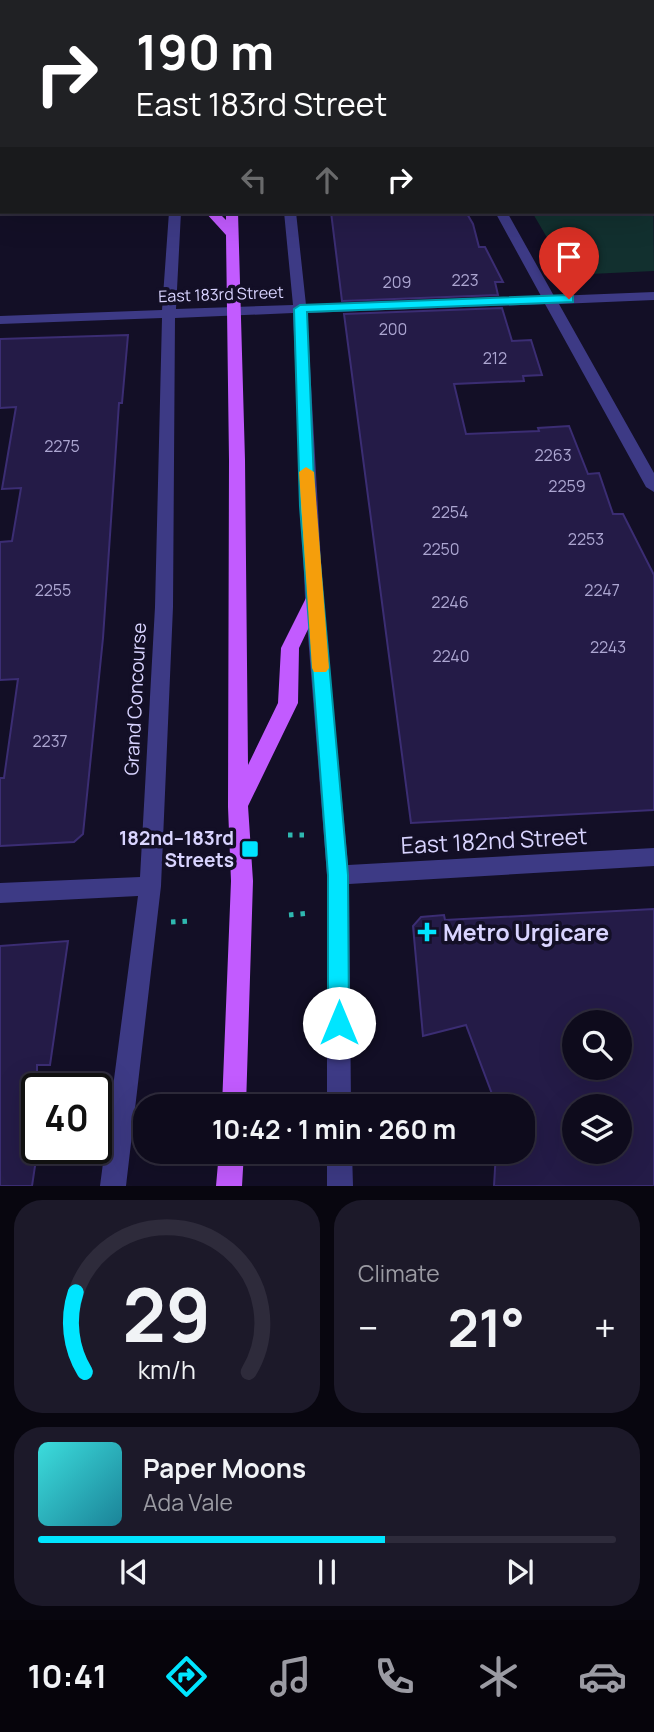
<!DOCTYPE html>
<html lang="en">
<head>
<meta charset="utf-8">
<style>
  body { margin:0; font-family:Manrope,sans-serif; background:#1c1929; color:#f1f3f6; height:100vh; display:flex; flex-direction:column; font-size:26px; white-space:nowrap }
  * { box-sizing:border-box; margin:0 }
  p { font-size:23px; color:#9b9ba3 }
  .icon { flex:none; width:38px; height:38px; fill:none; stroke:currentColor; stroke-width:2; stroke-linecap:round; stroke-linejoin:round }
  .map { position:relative; height:1186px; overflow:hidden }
  .panel { display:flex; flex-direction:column; gap:14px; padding:14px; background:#08060f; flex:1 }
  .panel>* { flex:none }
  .top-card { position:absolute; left:0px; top:0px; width:654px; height:214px; box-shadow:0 7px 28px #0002,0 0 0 2px #2e2b3b; background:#202124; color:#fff; overflow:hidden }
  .tools { position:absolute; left:562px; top:1010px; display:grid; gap:14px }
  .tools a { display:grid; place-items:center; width:70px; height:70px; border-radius:50%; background:#0e0b1c; box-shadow:0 7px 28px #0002,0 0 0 2px #2e2b3b; font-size:35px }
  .speed { position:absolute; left:21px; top:1073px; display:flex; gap:14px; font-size:35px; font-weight:700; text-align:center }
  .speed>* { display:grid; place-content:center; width:91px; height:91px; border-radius:50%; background:#0e0b1c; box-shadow:0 7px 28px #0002,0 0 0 2px #2e2b3b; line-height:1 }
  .speed .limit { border:4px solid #111; border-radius:10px; background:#fff; color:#111 }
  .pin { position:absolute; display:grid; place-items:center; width:60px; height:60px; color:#fff; margin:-72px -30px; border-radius:50% 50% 50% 0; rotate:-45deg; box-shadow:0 0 7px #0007 }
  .pin .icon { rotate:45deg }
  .me { position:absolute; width:77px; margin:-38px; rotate:0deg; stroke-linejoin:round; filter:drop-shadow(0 0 5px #0008) }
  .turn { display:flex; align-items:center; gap:24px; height:147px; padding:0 21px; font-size:32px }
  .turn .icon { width:91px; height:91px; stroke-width:2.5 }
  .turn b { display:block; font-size:49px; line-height:60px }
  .lanes { display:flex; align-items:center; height:66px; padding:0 21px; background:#0003; justify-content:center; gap:35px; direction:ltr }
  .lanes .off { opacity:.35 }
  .big { font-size:52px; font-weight:700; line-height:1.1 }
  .panel .tile { flex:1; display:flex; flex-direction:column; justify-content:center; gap:10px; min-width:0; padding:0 24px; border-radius:28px; background:#1c1929 }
  .panel .dial { align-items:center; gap:0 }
  .dial svg { height:182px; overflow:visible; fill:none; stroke:#2e2b3b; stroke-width:7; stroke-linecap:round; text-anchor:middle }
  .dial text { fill:#f1f3f6; stroke:none }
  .song { display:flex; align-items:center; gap:21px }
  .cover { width:84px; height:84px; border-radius:10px; background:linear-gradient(135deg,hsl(180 70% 55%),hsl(190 70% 35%)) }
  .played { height:7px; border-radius:4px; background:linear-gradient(90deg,#00e5ff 60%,#2e2b3b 60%) }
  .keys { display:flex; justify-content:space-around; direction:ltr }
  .heat { display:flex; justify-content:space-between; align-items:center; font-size:38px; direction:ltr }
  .panel .tiles { flex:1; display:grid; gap:14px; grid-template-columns:1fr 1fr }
  .tile:last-child { grid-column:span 2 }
  .trip { position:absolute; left:133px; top:1094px; width:402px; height:70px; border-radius:28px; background:#0e0b1c; box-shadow:0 7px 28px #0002,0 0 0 2px #2e2b3b; font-weight:700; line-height:70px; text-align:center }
  .tabs { display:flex; height:112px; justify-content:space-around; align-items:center; background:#06040b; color:#9b9ba3 }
  .tabs .icon { width:49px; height:49px }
  .tabs .on { color:#00e5ff }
  .tabs b { font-size:32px; color:#f1f3f6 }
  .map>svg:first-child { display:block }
</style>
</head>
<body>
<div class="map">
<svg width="654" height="1186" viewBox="0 0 654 1186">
  <rect width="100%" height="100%" fill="#130f26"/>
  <path fill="#12302f" d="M653 164 654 271 569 275 532 212H653Z"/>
  <path fill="#241b47" stroke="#3b2d73" stroke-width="2" fill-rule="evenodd" d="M331 212H466L473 224 479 247H485L503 282H495L498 295 342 301Z
    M502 308 512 341 531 340 542 375 523 376 524 381 454 384 466 434 539 431 538 428 569 426 588 474 599 473 613 514H623L654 575V810L411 823 344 314Z
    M128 335 122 403H119L103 638 83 834 74 842 0 846V778H4L18 679 0 680V542L12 541 21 488 2 489 16 407 0 408V339Z
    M654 909V1186H494L496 1152H523V1106H493L492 1094 466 1025 423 1036 413 926 421 917 444 915 445 920ZM574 1022H620V1068H574ZM574 1106H620V1152H574Z
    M68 941 50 1065H37V1153L32 1186H0V946Z"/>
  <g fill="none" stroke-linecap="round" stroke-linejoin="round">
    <path stroke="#2fb8b0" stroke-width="5" stroke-dasharray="4.5 7" stroke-linecap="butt" d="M288 835H308
      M180 840H196
      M289 915 311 913
      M171 922 191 921"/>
    <path fill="#3d3a85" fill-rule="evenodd" d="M182 0H192V2H182Z
      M262 0H272V2H262Z
      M375 0H385L386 2H376Z
      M600 0H610L612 2H602Z
      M653 51H654V59H653Z
      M0 64H2L0 71Z
      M169 212H181L176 309 293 305 284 212H296L306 305 541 296 495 212H507L554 296 654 292V300L559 304 654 473V492L646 487 545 304 307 313 323 598 348 865 654 848V866L349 884 351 1106H327V875L305 598 293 313 175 318 173 607 161 886 126 1186H100L138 896 0 903V883L140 877 155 607 162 318 0 324V316L162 310Z
      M327 1152H352L353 1186H327Z"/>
    <path fill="#c25bff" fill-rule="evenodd" d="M221 0H231V2H221Z
      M205 212H218L226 220V212H238L245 460 248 765 278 703 281 648 308 594H320L323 598 299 648 298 703 248 806 253 881 246 1106H222L231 881 228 807 229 460 226 235Z
      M219 1152H244L242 1186H216Z"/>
  </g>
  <path fill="#00e5ff" stroke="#0095a6" stroke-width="2" d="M569 295 573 296V302L307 312 315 506 348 875 349 1023 346 1030 339 1033 331 1030 328 1023V875L300 506 294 309 300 305Z"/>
  <path fill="#f59e0b" d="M306 467 314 472 329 668 326 672H314L312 668 299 472Z"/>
  <g fill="#00e5ff" stroke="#130f26" stroke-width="2.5">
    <rect x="241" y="840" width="18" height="18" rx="3.5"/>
    <path d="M423.5 921.5h7v7h7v7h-7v7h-7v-7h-7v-7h7z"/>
  </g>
  <g text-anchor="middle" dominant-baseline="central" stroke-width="7" stroke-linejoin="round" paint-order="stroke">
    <g font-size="16" fill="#aca6d1">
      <text x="465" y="280">223</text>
      <text x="397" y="282">209</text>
      <text x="393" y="329">200</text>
      <text x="495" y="358">212</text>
      <text x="62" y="446">2275</text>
      <text x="553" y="455">2263</text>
      <text x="567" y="486">2259</text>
      <text x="450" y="512">2254</text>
      <text x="586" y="539">2253</text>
      <text x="441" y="549">2250</text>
      <text x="53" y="590">2255</text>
      <text x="602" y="590">2247</text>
      <text x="450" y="602">2246</text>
      <text x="608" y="647">2243</text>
      <text x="451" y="656">2240</text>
      <text x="50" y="741">2237</text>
    </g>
    <g font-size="16" fill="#d9d4ff" stroke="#130f26">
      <text transform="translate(221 294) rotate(-2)">East 183rd Street</text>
    </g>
    <g font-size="19" fill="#d9d4ff" stroke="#130f26">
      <text transform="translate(135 699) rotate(-87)">Grand Concourse</text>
    </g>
    <g font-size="19" font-weight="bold" fill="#d9d4ff" stroke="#130f26" text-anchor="end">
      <text x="234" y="838">182nd–183rd<tspan x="234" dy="22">Streets</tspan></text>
    </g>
    <g font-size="23" fill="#d9d4ff" stroke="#130f26">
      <text transform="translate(494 840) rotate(-3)">East 182nd Street</text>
    </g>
    <g font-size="23" font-weight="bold" fill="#d9d4ff" stroke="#130f26" text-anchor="start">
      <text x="443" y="932">Metro Urgicare</text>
    </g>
  </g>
</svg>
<div class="tools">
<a><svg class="icon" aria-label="search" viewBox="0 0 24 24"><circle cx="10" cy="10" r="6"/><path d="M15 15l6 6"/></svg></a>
<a><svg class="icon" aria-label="layers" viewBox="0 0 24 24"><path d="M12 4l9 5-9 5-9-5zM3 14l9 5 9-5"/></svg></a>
</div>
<div class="speed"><div class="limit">40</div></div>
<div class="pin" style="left:569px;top:299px;background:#d93025"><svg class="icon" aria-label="arrive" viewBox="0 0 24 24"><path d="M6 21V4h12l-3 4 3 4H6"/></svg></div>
<svg class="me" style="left:339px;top:1023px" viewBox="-20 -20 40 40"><circle r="19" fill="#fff"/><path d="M0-13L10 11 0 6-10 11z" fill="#00e5ff"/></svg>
<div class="trip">10:42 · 1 min · 260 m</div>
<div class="top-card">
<div class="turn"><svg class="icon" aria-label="right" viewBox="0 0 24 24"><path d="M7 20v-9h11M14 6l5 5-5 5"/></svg><div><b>190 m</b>East 183rd Street</div></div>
<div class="lanes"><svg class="icon off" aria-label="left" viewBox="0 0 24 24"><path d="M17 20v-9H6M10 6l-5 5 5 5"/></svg><svg class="icon off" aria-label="ahead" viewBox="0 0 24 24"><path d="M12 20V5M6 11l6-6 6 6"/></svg><svg class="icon" aria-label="right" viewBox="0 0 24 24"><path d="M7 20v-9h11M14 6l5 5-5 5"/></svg></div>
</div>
</div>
<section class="panel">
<div class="tiles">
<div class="tile dial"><svg viewBox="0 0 100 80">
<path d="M14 69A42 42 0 1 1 86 69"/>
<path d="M14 69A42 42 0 0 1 10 34" stroke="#00e5ff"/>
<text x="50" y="56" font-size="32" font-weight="700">29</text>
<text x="50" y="72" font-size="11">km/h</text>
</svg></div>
<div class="tile"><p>Climate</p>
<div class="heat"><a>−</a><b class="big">21°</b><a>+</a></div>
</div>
<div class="tile">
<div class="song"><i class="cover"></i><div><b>Paper Moons</b><p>Ada Vale</p></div></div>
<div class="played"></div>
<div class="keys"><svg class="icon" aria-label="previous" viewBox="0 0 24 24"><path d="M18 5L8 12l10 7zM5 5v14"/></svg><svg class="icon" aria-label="pause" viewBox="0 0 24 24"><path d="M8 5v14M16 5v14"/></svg><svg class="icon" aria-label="next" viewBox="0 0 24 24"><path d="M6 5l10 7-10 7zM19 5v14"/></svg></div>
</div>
</div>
</section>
<nav class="tabs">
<b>10:41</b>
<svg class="icon on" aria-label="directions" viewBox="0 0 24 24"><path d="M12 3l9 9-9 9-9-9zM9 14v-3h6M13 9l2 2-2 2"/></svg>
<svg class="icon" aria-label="music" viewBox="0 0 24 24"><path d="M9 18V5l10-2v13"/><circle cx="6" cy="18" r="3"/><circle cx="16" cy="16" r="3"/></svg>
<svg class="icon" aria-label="phone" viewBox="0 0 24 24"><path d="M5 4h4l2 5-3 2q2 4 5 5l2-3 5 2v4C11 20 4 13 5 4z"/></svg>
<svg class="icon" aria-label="climate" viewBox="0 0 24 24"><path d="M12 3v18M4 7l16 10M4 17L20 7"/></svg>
<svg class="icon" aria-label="car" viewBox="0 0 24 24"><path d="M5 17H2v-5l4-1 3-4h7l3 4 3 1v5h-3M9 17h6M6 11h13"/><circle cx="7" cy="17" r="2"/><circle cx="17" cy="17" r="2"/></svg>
</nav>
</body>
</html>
